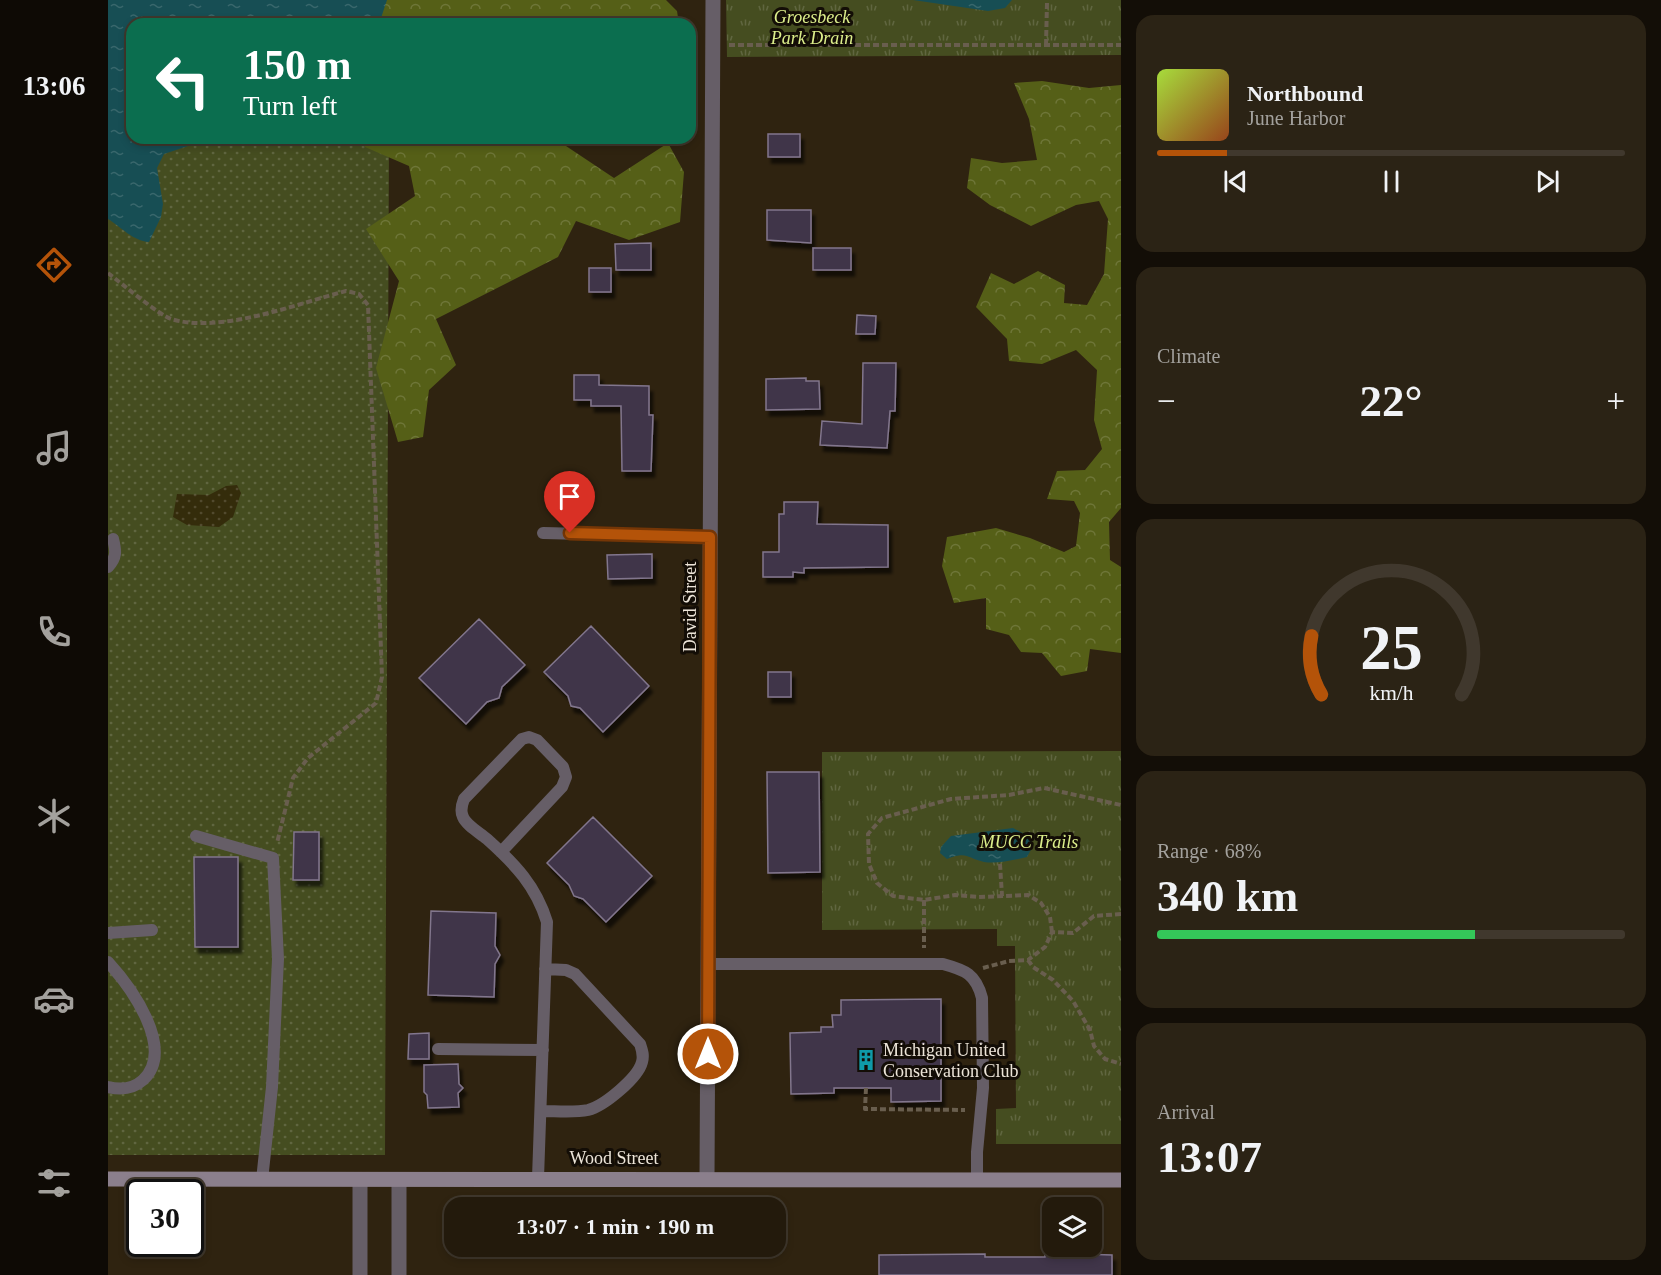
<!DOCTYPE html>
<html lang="en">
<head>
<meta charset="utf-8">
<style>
  body { margin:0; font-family:Georgia,serif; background:#2b2315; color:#f1f3f6; height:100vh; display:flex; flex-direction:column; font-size:22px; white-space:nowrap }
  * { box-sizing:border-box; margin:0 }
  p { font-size:20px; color:#a3a19d }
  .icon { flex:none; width:33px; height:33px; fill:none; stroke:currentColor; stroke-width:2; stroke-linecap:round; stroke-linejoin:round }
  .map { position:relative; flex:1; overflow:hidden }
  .drawer { display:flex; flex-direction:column; gap:15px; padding:15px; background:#130e07; width:540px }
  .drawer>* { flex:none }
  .guide { position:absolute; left:18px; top:18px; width:570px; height:126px; border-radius:18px; box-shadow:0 3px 9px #0003,0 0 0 2px #40382d; background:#0b6e4f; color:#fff; overflow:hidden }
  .fabs { position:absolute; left:934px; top:1197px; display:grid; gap:12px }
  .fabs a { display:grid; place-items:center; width:60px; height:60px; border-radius:12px; background:#231a0c; box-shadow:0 3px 9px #0003,0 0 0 2px #40382d; font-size:30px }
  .speed { position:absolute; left:18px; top:1179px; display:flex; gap:12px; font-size:30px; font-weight:700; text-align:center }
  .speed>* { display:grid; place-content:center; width:78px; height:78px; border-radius:50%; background:#231a0c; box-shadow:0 3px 9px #0003,0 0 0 2px #40382d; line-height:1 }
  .speed .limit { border:3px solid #111; border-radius:9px; background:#fff; color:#111 }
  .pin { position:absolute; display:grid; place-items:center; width:51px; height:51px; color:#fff; margin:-62px -26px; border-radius:50% 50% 50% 0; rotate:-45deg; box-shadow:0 0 6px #0007 }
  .pin .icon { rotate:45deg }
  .me { position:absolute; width:66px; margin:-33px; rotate:0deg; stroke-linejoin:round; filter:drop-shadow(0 0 4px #0008) }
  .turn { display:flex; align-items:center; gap:21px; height:126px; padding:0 18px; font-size:27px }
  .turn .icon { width:78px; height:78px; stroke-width:2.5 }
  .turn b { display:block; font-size:42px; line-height:51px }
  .big { font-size:45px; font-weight:800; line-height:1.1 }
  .drawer .tile { flex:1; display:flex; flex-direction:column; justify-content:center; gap:9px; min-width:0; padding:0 21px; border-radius:18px; background:#2b2315 }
  .drawer .dial { align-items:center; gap:0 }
  .dial svg { height:156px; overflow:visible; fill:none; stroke:#40382d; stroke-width:7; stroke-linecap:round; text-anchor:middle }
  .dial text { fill:#f1f3f6; stroke:none }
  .song { display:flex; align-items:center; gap:18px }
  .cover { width:72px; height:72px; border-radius:9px; background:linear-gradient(135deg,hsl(80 70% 55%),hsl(20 70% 35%)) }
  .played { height:6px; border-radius:3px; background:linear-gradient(90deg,#b45309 15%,#40382d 15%) }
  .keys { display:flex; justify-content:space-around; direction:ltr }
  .heat { display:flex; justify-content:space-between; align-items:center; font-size:33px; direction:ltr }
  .charge { height:9px; border-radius:4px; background:linear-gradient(90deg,#34c759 68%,#40382d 0) }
  .trip { position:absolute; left:336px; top:1197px; width:342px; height:60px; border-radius:18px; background:#231a0c; box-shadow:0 3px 9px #0003,0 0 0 2px #40382d; font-weight:800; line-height:60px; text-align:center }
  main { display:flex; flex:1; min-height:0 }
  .tab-bar { display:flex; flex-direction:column; width:108px; justify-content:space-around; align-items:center; background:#0e0a05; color:#a3a19d }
  .tab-bar .icon { width:42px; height:42px }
  .tab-bar .current { color:#b45309 }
  .tab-bar b { font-size:27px; color:#f1f3f6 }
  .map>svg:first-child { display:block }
</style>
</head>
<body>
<main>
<nav class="tab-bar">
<b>13:06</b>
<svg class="icon current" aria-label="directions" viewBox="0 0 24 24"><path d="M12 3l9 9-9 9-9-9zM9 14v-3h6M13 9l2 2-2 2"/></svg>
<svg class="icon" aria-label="music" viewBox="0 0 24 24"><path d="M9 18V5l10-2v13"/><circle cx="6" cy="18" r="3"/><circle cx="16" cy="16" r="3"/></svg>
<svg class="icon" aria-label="phone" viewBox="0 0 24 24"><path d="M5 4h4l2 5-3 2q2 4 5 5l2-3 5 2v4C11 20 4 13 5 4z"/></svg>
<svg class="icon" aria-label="climate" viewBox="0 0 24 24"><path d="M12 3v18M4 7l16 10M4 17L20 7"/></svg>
<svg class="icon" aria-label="car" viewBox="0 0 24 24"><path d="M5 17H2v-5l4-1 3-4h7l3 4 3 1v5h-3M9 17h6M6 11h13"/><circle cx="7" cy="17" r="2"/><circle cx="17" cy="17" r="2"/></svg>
<svg class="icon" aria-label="filters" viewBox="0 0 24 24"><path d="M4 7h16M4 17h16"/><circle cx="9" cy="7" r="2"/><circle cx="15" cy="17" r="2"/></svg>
</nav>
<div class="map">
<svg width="1013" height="1275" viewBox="0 0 1013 1275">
  <defs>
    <pattern id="grass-dots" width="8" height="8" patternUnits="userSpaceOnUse" patternTransform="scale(1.5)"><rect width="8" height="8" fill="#454d20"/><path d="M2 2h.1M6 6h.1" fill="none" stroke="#606640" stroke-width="1.8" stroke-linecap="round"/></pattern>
    <pattern id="forest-crowns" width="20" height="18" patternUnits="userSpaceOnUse" patternTransform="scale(1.5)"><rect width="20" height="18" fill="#555f17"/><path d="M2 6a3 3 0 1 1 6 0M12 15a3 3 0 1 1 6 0" fill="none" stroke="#6e7638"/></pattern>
    <pattern id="sand-dots" width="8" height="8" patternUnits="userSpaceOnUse" patternTransform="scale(1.5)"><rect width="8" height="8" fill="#342c0b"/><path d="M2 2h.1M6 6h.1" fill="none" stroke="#524a2e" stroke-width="1.8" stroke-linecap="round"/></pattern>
    <pattern id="park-tufts" width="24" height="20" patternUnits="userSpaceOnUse" patternTransform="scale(1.5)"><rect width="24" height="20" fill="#454d20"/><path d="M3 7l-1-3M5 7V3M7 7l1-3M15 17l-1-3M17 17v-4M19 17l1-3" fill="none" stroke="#606640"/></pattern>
    <pattern id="water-ripples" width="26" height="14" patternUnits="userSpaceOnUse" patternTransform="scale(1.5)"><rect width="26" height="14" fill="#174e54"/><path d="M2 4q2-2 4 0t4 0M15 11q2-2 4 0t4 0" fill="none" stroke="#39676c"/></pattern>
    <filter id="shadow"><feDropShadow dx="3.5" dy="6" stdDeviation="1.5" flood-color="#0009"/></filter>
  </defs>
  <rect width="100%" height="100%" fill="#2f2310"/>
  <path fill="url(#grass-dots)" d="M0 0 24 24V138H281L277 1155H0Z"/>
  <path fill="url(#forest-crowns)" d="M274 0H558L569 11 571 24H261Z
    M934 81 981 88 1013 85V508L1001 522 1002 560 1013 567V653L982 649 979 671 953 676 934 653 913 652 901 635 878 629V598L846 603 834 566 839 537 888 528 922 538 956 552 968 546 972 513 966 501 939 499 949 471 977 470 994 449 986 420 989 370 968 350 934 364 901 361 899 339 868 307 883 273 906 284 930 271 957 285 956 303 979 305 996 274 1000 219 991 201 968 205 923 226 882 205 859 188 863 158 894 163 929 160 921 119 906 83Z
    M259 138H455L458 146 506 178 560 143 576 172 572 222 521 240 468 221 450 257 328 319 348 365 321 390 315 437 290 442 268 368 291 281 258 229 307 196 301 166 257 147Z"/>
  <path fill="url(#sand-dots)" d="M129 485 133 493 125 517 111 527 79 525 65 517 69 494 101 495 118 486Z"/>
  <path fill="url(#park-tufts)" d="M618 0H1013V55L619 57Z
    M1013 751V1144H888V1109L908 1108 907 946H889V929L714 930V752Z"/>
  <path fill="url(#water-ripples)" d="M0 0H279L271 24H24V138H119L92 142 56 154 49 168 55 204 53 217 41 242C25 241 13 227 0 219Z
    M805 0H904L897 8 880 11Z
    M905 828 922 837 925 846 919 857C906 860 889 864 876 862 858 858 860 851 839 859L832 853 833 847 843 836Z"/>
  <path fill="#3f3548" stroke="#82768d" stroke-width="1.5" filter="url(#shadow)" d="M660 134H692V157H660Z
    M659 210H703V243L659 240Z
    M543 243V270H508L507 244Z
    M705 248H743V270H705Z
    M481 268H503V292H481Z
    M749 315 768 316 767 334H748Z
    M755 363H788L787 411H782L779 448 712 445 714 421 754 424Z
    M466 375H491V385L541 386V415H545L543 471H514L513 406H483V400H466Z
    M698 378V381H711L712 409 658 410V379Z
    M676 502H710L709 524 780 525V567L696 568V573L685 572V577H655V552H671V514H676Z
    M544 554V578L500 579 499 555Z
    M371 619 417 665 394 687 391 698 379 702 358 724 311 678Z
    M483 626 541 686 495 732 472 708 463 706 460 696 436 672Z
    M660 672H683V697H660Z
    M659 772H711L712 872 660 873Z
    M485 817 544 876 498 922 475 899 466 896 461 885 439 863Z
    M186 832H211V880H185Z
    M86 857H130V947H87Z
    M323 911 388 913 387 946 392 955 387 964 386 997 320 995Z
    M833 999V1101L783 1102V1088H726V1093L683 1094 682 1033 713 1032V1027H725L724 1015H733V1000Z
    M321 1033V1059H300L301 1034Z
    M350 1064 351 1084 355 1088 350 1093 351 1107 320 1108 319 1095 316 1092V1065Z
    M937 1253 1004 1255V1275H771V1255L877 1254V1257H937Z"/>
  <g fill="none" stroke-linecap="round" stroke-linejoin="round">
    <path stroke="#695e4e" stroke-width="4" stroke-dasharray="6 3" stroke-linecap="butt" d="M621 45H1013
      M938 45 939 3
      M0 273C13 283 51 315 63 319 113 334 188 304 238 291L251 294 260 305 274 677 268 703 200 758 185 778 169 843
      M892 864 894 896
      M816 900V948
      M944 932 942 917 933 903 920 895 871 897 847 895 816 900 785 896 769 883 761 864 760 834 774 818 843 799 901 795 936 788 1013 805
      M920 960 925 967 945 980 965 1001 982 1030 986 1046 997 1059 1013 1064
      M875 968 901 961 920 960 937 947 944 932 965 933 986 916 1013 914
      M758 1088 757 1109 857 1110"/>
    <path stroke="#665e67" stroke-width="12" d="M435 533 602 537
      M0 567C9 557 8 551 5 539
      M88 836 165 858 170 959 164 1087 154 1180
      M393 852 454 787 458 777 455 767 429 740 421 737 414 739 356 799C354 804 352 811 355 817 358 825 372 833 379 839 407 864 428 886 439 922L430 1178
      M0 933 44 930
      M0 962C23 987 68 1049 35 1080 25 1089 12 1090 0 1087
      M601 964H835C857 970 868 974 874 998L875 1088 869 1152V1180
      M330 1049 435 1050
      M433 1111C448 1111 466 1113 480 1110 496 1106 530 1078 534 1062 536 1055 534 1050 532 1044L467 974 458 970 437 969"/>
    <path stroke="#665e67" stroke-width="15" d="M599 1178 605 0
      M252 1180V1275
      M291 1180V1275"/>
    <path stroke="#8b7f8c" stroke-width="15" d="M0 1179C338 1180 675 1179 1013 1180"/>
  </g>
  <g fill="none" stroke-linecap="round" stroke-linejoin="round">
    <defs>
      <path id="route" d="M462 533 602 537 600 1054"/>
    </defs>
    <use href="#route" stroke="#753606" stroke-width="15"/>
    <use href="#route" stroke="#b45309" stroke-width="10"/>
  </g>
  <defs>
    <symbol id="building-bare" viewBox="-9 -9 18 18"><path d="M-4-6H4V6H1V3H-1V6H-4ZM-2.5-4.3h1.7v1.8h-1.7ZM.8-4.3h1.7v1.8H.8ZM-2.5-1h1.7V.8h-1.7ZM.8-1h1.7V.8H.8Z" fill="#0f9aa8" stroke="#130d06" stroke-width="2.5" paint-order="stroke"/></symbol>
  </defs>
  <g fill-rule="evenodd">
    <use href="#building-bare" x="743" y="1045" width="30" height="30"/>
  </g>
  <g text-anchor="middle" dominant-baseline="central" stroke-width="6" stroke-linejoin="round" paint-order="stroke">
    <g font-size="18" font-style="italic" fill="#dcee8b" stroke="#130d06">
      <text x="704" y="17">Groesbeck<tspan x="704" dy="21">Park Drain</tspan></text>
      <text x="921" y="842">MUCC Trails</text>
    </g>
    <g font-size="18" fill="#ede5d9" stroke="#130d06">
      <text transform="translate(582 607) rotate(-90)">David Street</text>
      <text x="506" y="1158">Wood Street</text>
    </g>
    <g font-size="18" fill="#ede5d9" stroke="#130d06" text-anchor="start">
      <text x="775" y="1050">Michigan United<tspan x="775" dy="21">Conservation Club</tspan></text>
    </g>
  </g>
</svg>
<div class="fabs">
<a><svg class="icon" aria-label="layers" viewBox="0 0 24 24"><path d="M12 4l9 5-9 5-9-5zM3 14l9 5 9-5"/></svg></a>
</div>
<div class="speed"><div class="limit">30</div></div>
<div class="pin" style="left:462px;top:533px;background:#d93025"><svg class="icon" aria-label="arrive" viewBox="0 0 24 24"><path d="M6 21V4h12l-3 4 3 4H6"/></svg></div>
<svg class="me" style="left:600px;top:1054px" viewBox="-20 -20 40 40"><circle r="17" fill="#b45309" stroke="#fff" stroke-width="3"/><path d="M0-11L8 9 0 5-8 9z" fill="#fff"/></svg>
<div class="trip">13:07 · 1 min · 190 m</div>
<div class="guide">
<div class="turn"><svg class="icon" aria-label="left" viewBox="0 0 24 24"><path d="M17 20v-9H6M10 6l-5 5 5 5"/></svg><div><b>150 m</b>Turn left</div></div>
</div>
</div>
<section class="drawer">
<div class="tile">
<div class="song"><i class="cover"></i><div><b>Northbound</b><p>June Harbor</p></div></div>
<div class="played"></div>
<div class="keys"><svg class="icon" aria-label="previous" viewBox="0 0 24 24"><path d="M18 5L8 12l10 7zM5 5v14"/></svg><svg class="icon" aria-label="pause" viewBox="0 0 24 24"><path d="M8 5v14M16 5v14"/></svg><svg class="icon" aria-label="next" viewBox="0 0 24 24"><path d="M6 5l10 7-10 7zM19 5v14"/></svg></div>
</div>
<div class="tile"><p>Climate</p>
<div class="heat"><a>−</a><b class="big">22°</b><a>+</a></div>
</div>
<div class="tile dial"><svg viewBox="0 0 100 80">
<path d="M14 69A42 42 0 1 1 86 69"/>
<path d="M14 69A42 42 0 0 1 9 39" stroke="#b45309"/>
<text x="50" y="56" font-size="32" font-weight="700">25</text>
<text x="50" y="72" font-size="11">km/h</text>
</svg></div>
<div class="tile"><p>Range · 68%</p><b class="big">340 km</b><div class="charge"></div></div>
<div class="tile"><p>Arrival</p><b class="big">13:07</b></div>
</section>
</main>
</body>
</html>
